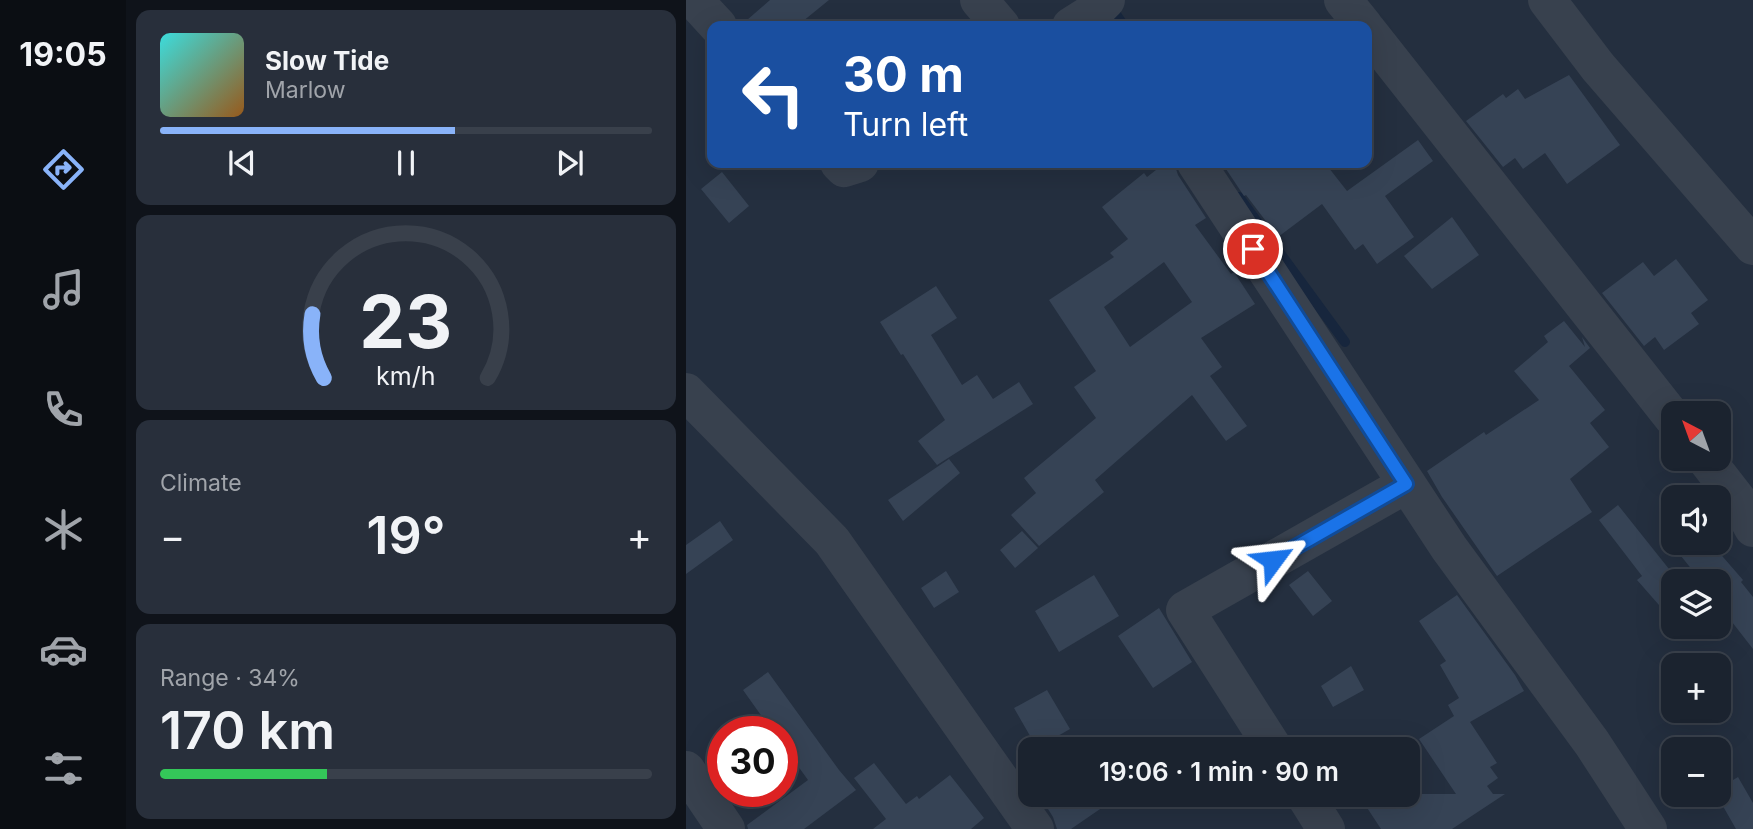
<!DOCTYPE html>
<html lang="en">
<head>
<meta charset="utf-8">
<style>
  body { margin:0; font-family:Inter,sans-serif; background:#282f3b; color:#f1f3f6; height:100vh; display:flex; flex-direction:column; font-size:26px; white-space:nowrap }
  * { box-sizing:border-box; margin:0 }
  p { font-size:23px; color:#a0a4aa }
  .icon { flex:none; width:38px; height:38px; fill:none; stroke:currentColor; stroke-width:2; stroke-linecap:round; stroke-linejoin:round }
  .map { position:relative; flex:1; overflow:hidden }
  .sheet { display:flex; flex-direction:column; gap:10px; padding:10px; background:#0f131a; width:560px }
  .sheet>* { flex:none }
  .top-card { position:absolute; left:21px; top:21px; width:665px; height:147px; border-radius:14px; box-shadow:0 7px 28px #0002,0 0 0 2px #39404b; background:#1a4fa0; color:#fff; overflow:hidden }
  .needle { width:46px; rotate:319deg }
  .tools { position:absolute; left:975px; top:401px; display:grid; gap:14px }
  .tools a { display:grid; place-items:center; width:70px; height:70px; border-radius:14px; background:#1b232f; box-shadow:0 7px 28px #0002,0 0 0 2px #39404b; font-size:35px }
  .speed { position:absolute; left:21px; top:716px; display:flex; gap:14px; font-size:35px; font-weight:700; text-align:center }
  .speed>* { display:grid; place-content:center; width:91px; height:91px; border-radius:50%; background:#1b232f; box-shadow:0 7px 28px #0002,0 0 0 2px #39404b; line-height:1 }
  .speed .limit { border:10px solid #d22; background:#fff; color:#111 }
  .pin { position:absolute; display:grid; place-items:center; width:60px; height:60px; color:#fff; margin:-30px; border:4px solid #fff; border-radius:50%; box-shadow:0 2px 7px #0007 }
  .me { position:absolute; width:77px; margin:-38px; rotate:60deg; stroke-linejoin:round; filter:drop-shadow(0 0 5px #0008) }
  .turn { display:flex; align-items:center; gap:24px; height:147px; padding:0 21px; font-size:32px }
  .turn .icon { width:91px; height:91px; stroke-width:2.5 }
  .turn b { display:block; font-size:49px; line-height:60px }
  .big { font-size:52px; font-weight:600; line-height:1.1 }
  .sheet .tile { flex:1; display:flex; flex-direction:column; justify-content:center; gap:10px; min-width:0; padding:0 24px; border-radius:14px; background:#282f3b }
  .sheet .dial { align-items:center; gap:0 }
  .dial svg { height:182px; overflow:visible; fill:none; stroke:#39404b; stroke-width:7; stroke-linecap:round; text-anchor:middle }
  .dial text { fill:#f1f3f6; stroke:none }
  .song { display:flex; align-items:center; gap:21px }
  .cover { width:84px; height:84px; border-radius:10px; background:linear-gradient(135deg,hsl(180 70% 55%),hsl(30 70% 35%)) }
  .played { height:7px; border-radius:4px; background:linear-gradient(90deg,#89b3f9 60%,#39404b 60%) }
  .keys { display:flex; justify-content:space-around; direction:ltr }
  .heat { display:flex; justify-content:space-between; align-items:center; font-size:38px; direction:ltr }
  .charge { height:10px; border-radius:5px; background:linear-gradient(90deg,#34c759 34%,#39404b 0) }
  .trip { position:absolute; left:332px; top:737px; width:402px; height:70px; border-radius:14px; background:#1b232f; box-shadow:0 7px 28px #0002,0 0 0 2px #39404b; font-weight:600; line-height:70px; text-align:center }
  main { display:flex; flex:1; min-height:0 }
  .tabs { display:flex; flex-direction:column; width:126px; justify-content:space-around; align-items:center; background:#0b0e13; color:#a0a4aa }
  .tabs .icon { width:49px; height:49px }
  .tabs .selected { color:#89b3f9 }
  .tabs b { font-size:32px; color:#f1f3f6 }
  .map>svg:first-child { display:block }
</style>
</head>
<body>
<main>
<nav class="tabs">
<b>19:05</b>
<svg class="icon selected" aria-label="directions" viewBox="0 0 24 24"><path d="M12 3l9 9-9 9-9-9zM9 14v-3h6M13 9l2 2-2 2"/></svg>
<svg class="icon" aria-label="music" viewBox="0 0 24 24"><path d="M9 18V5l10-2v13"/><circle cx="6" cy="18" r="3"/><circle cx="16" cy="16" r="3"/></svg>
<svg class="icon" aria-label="phone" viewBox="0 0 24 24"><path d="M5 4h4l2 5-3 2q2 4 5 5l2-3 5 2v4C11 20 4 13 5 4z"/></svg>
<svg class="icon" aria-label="climate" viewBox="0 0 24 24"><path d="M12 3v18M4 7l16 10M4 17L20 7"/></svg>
<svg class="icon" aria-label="car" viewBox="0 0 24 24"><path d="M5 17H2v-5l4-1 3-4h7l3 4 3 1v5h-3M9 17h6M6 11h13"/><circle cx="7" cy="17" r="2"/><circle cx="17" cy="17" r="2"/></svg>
<svg class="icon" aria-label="filters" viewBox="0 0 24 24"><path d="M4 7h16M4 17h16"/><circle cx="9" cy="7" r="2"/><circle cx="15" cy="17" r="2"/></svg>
</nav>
<section class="sheet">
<div class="tile">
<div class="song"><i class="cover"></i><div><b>Slow Tide</b><p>Marlow</p></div></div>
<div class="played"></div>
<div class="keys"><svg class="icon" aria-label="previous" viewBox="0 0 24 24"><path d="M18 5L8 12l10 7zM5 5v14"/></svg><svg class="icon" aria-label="pause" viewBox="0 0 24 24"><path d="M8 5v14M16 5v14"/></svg><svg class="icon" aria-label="next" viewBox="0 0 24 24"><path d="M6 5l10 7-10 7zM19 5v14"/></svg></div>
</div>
<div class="tile dial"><svg viewBox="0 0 100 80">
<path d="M14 69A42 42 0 1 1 86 69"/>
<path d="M14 69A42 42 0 0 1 9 41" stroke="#89b3f9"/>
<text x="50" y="56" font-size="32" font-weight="700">23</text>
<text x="50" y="72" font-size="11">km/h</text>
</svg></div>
<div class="tile"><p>Climate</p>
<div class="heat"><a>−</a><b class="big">19°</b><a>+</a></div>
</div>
<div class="tile"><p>Range · 34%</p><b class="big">170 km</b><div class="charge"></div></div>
</section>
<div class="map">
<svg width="1067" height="829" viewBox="0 0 1067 829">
  <rect width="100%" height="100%" fill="#242f3f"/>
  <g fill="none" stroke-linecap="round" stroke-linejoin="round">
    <path stroke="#17263d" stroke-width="10" d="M425 7 438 26
      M553 197 659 342"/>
  </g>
  <path fill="#364355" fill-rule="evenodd" d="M84 0H143L111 26H54Z
    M883 75 934 145 881 184 859 153 837 169 829 158 817 167 780 121 817 94 820 98 832 89 839 99Z
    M732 140 747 161 699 196 728 237 691 264 677 244 669 250 636 204 592 237 560 195 558 196 536 163H639L661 191Z
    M479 163H488L492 175 520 218 509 225 545 274 548 272 569 304 515 338 536 367 524 376 561 426 540 441 506 395 409 480 418 492 353 546 325 515 350 493 338 478 410 418 388 387 410 371 363 300 428 257 424 253 442 239 416 207 458 173 461 177ZM478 262 506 302 444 347 418 307Z
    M36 172 63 206 43 223 15 189Z
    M766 217 793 255 746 289 718 256Z
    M990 259 1022 300 1005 313 1013 324 978 350 969 337 958 346 916 293 957 262 968 276Z
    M250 286 271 318 245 335 276 385 291 375 307 399 333 382 347 404 251 465 232 441 259 420 217 354 215 355 194 322Z
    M878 321 899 347 896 337 904 348 883 366 919 410 904 423 923 447 884 479 906 512 811 576 756 497 741 471 798 432 800 435 853 400 828 371 862 342 858 336Z
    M263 459 274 473 217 521 202 500Z
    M932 505 987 574V621L951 580 956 576 913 520Z
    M34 521 47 540 0 574V545Z
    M336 531 352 548 329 568 314 550Z
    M1010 542H1024L1057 580 1055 582 1067 597V649L1032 604V581H1015L995 556Z
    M260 571 273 592 248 608 235 588Z
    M622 571 646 601 627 616 603 585Z
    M408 575 433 616 373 652 349 611Z
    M771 595 829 675 838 691 784 722 811 763 804 767 812 778 801 786 807 794H819L766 829H695L672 794H770L733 739 768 716 762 705 773 698 754 665 760 661 733 621Z
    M473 608 506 662 467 688 432 636Z
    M665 666 678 690 647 707 635 686Z
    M82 672 153 770 170 790 118 829H62L61 825 122 780 96 744V732H87L57 690Z
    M361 690 384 729 351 748 328 708Z
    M188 763 220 804 231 796 233 799 264 775 298 818 285 829H187L200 819 168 778Z
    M1052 777 1067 803V829H1050L1030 794H1032V789Z
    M383 794H436L385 829H371L367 817 362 809Z"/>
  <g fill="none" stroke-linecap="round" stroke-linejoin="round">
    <path stroke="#38414e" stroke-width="38" d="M8 0 32 26
      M293 0 315 26
      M657 0 678 26
      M861 0 912 67 1067 246
      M385 26 409 11 420 0
      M681 30 987 418
      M153 163 158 168 174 163
      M510 163 763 548 906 743 962 829
      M0 392 146 541 349 829
      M1019 458 1053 502 1067 528
      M588 749 499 610 721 484
      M0 770 40 829
      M618 794 640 829"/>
  </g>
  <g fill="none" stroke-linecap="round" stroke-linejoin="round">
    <defs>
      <path id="route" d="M567 249 720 484 587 560"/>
    </defs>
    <use href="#route" stroke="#114b97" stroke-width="18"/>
    <use href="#route" stroke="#1a73e8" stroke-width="12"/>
  </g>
</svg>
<div class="tools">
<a><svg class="needle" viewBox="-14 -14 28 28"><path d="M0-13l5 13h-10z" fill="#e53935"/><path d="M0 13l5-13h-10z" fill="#a0a4aa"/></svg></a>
<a><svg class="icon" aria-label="sound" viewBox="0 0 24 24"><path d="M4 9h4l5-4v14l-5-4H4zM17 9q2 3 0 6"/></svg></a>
<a><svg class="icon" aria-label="layers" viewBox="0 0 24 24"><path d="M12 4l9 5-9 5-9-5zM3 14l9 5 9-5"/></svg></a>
<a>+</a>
<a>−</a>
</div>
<div class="speed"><div class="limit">30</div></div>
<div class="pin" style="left:567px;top:249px;background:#d93025"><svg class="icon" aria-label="arrive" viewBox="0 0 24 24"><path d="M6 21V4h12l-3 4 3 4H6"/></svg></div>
<svg class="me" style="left:587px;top:560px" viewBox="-20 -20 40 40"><path d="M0-17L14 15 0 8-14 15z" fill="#1a73e8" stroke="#fff" stroke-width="4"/></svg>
<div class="trip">19:06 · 1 min · 90 m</div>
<div class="top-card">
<div class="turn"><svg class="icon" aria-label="left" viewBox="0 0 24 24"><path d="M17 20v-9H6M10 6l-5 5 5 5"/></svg><div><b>30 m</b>Turn left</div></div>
</div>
</div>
</main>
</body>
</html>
